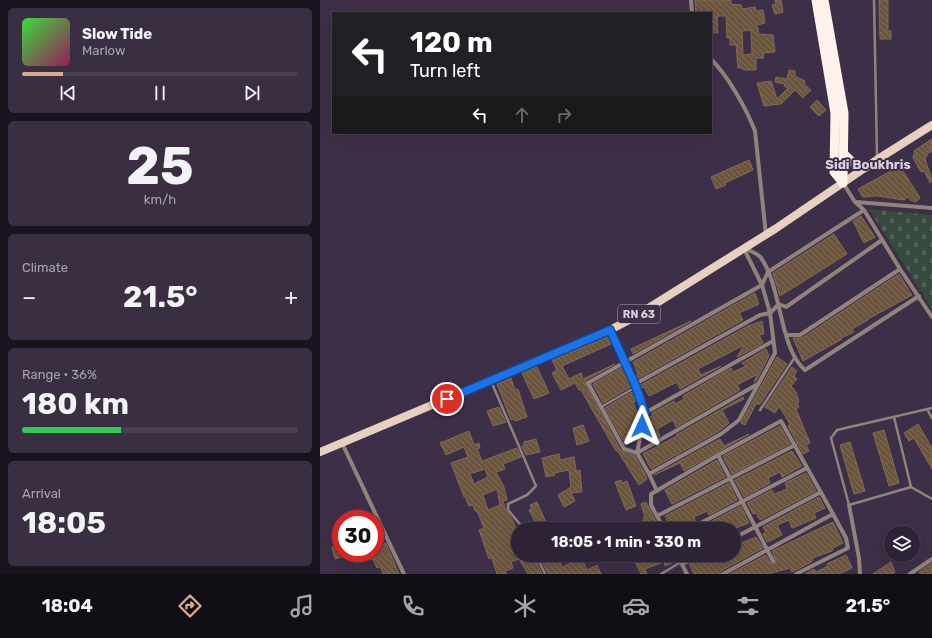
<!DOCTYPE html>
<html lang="en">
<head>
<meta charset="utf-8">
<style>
  body { margin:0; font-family:Rubik,sans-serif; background:#3a2f42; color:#f1f3f6; height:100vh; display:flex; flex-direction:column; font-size:15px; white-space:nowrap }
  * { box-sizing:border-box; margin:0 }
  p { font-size:13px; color:#a7a4ad }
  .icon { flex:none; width:22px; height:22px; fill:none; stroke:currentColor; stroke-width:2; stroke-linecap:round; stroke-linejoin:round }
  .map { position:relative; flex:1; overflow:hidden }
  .sheet { display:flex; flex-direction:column; gap:8px; padding:8px; background:#19131e; width:320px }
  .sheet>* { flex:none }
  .banner { position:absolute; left:12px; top:12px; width:380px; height:122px; border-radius:0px; box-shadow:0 4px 16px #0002,0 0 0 1px #494051; background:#202124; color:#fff; overflow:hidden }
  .tools { position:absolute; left:564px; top:526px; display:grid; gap:8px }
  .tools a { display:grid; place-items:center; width:36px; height:36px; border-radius:50%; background:#2e2336; box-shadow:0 4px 16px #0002,0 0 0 1px #494051; font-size:20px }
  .speed { position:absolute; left:12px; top:510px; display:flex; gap:8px; font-size:20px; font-weight:700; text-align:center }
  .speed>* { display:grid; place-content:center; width:52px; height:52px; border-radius:50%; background:#2e2336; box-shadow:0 4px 16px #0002,0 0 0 1px #494051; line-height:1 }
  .speed .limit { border:6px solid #d22; background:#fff; color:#111 }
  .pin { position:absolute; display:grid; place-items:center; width:34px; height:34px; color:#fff; margin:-17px; border:2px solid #fff; border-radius:50%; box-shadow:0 1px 4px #0007 }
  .me { position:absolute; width:44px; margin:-22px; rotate:1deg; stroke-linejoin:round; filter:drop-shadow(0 0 3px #0008) }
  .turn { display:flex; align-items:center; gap:14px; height:84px; padding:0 12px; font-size:18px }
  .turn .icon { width:52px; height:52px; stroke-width:2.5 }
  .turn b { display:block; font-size:28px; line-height:34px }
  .lanes { display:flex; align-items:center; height:38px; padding:0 12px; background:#0003; justify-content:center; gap:20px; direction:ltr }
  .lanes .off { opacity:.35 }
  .big { font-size:30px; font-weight:700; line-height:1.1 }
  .sheet .widget { flex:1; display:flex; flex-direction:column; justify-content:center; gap:6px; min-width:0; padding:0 14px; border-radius:6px; background:#3a2f42 }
  .sheet .dial { align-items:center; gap:0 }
  .dial b { font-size:52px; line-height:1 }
  .song { display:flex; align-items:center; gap:12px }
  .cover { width:48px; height:48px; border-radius:6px; background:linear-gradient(135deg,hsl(120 70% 55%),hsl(330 70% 35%)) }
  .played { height:4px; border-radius:2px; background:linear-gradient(90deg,#d6ab8b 15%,#494051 15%) }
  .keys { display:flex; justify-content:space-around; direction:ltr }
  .heat { display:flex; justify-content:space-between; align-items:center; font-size:22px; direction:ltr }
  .charge { height:6px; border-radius:3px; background:linear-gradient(90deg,#34c759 36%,#494051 0) }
  .trip { position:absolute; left:191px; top:522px; width:230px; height:40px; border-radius:20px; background:#2e2336; box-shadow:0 4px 16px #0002,0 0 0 1px #494051; font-weight:700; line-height:40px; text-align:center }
  .dock { display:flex; height:64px; justify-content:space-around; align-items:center; background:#120e16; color:#a7a4ad }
  .dock .icon { width:28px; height:28px }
  .dock .active { color:#d6ab8b }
  .dock b { font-size:18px; color:#f1f3f6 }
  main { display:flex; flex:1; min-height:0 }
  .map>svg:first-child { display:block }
</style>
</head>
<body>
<main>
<section class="sheet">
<div class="widget">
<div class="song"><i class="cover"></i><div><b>Slow Tide</b><p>Marlow</p></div></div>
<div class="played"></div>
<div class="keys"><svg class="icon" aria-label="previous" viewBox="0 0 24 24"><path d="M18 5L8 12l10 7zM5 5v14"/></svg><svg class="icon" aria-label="pause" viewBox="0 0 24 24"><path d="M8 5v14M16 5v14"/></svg><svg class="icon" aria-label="next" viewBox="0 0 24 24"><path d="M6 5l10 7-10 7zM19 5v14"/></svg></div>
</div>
<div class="widget dial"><b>25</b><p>km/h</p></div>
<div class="widget"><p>Climate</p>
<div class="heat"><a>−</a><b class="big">21.5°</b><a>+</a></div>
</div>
<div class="widget"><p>Range · 36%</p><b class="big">180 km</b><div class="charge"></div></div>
<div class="widget"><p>Arrival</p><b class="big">18:05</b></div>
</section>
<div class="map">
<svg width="612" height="574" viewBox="0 0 612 574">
  <defs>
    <pattern id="cemetery-stones" width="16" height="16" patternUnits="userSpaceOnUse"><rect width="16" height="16" fill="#364a3d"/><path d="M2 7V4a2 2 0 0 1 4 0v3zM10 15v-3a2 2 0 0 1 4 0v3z" fill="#526359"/></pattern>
    <pattern id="building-back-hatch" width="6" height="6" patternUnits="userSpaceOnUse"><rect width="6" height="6" fill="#6c553d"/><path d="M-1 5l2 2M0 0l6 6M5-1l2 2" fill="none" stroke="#806c59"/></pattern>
  </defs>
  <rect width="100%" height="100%" fill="#3e2f48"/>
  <path fill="url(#cemetery-stones)" d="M549 209 612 215V309Z"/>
  <path fill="url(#building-back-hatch)" stroke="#836b52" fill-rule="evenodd" d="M375 0H411V4L421 5 422 9 435 7 436 11 443 10 445 23 437 25 439 34 453 35 455 52 443 53 444 58H436V70H423V68H418L416 45H410V38H407L406 16H397L398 33H391V13H376ZM431 30 432 54 423 55 422 31Z
    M455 0H461L463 12 455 14 452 5 456 4Z
    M559 0H568V31H571V39H560Z
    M469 70 475 71V76L485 81 484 84 491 90 483 98 475 90 461 104 444 106 437 83 451 81 457 99 468 88 464 86 465 84 455 82 456 77 467 79Z
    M497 100 506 110 499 116 490 107Z
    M612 139V151L608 153 605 159 612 180 610 183 604 171 601 172 593 158 595 150Z
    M429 160 433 170 405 183 406 185 396 189 391 177Z
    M580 166 600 198 596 202 590 200 588 197 584 200 557 196 543 197 538 189Z
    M541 216 555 237 544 243 533 221Z
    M514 234 527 254 460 296 453 273Z
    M579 274 592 295 548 319V320L532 329 534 332 521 338 522 339 483 361 473 338H482Z
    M435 293 439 304 419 313 423 320 317 379 315 376 318 374 313 362Z
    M371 321 313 354 311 349Z
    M442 321 444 334 439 335 443 343 417 357 424 345 378 369 381 375 401 366 360 389 357 382 329 396 324 387 320 389 319 386 428 326Z
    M288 337 291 344 242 366 249 379 261 373 263 379 295 364 266 380 265 383 301 451 315 456 326 476 327 479 319 485 297 450 296 451 261 390H259L255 383 241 390 232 373 237 370 232 360Z
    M446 349 449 356 436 381 434 382 438 374 417 385 420 390 356 427 353 420 337 429 340 436 330 442 325 432 328 426V418L333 415 332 413 354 401 355 404 364 399 363 396 411 368 413 372 426 366 422 363Z
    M457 357 467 364 440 404H436L425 425 421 423Z
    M217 367 229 393 214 399 202 373Z
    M303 367 312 386 283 403 273 384Z
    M472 367 477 371 474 376 477 379 471 386 476 392 479 402 477 403 479 407 476 409 490 443 486 445 489 451 483 454 468 426 470 424 459 406 455 413 445 407Z
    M191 378 195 390 198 389 207 417 195 421 194 419 191 420 177 384Z
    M314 391 317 401 313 402 319 416 315 434 303 440 285 408Z
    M423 397 424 399 402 410 409 423 399 431 331 469 323 454 357 436 356 435Z
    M179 407 186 422 173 426 167 411Z
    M598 424 612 448V469L594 438 589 441 584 433Z
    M263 425 269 441 257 445 253 428Z
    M460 426 470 444 412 474 403 456Z
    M564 430 579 483 569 486 553 433Z
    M149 431 154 445 159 443 160 448 157 449 162 461 197 448 201 457 183 464 185 469 176 472 184 487 187 500 183 501 186 511 192 519 197 531 198 530V545L196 546 198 555H213L222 574H208L199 559 191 562 193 568 185 571 187 574H177L172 558 169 559 159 530 164 528 157 511H155L153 505 149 506 145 497H144L131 463 148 457 144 447 126 455 120 443ZM165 469 168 477 154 484 150 474ZM177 489 180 505 168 510 163 495Z
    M429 434 364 471 360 463 334 475 400 439 404 446Z
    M216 439 220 452 206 455 202 446 204 445V442Z
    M530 442 545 491 534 494 520 445Z
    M472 451 482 466 462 477 460 472 448 478 450 483 424 497 415 480Z
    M239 454 240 460 254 457 256 471 260 470 262 492 251 493 255 501 244 507 238 495 251 487 249 470 234 473 235 475 226 477 222 458Z
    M397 460 405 477 352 504 345 490Z
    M486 473 496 491 440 520 436 513 433 514 427 503 452 490 454 494 467 489 465 483Z
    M301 480 302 483 307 481 316 506 306 510 295 482Z
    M409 483 417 500 389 515 387 511 374 517 376 522 367 526 366 529H352L345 516Z
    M499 497 505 508 494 513 496 518 472 528 469 520 457 525 462 535 447 542 443 534 446 533 443 527Z
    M217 502 229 529H219L212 516 209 510 212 509 210 505Z
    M326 502 340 529H307L324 520 323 518 325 517 321 504Z
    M421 506 429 523 413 529H408L404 520 395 525 392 521Z
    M513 522 523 543 513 548 512 551 492 558 493 560 491 562 472 572 470 568 448 574H410L446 555 450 563 454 564 456 561 452 551Z
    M21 536V553L31 554 15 559 12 547 14 546 12 539Z
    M436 537 443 548 401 571 400 574H374L369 564 382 558 384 555H414V546Z
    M66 543 79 574H63L60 566 57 568 53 559 36 563 34 557 55 553V548Z
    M219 555H237L242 567 256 561 253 555H260L267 570 277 565 281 574H228Z
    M312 555H354L356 561 345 566 344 562 325 569 327 574H321Z
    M526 555 532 568 519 574H485L494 569 496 572 508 566 507 564Z
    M571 562 575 572 572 574H553Z
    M612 563V574H601L599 572Z"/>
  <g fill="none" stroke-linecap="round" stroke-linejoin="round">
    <path stroke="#8f837b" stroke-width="2.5" d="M554 0 557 157
      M171 381 216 486 207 495 188 504V510L204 529
      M281 407 316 387
      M612 408 517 430 511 438 529 505 591 487 612 499
      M607 409 612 418
      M440 410 475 357
      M574 417 591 487
      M216 555 225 574
      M341 574 361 562"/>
    <path stroke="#8f837b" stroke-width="4" d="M371 0 372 13
      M391 59C408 76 426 108 435 131L446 235
      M523 183 535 202 544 210 580 269 612 317
      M536 202 612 208
      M424 248C429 251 438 253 441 258 462 287 459 348 485 370L599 296
      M424 249 442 285 450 313 455 353 419 420 401 434 329 474 317 453 304 449 268 383 442 285 448 272 544 210
      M290 330 315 384 325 413 317 453
      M467 335H480L580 269
      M315 384 440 315 450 313 459 304 466 307 562 240
      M325 413 453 341
      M22 443 84 574
      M317 453 438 384
      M398 455 461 421 513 514 403 574
      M329 474 337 491
      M529 505 539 558 540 574
      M337 516 475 445
      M344 529 331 505V494L398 455 453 561
      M369 529 487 468
      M414 538 501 492
      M357 555 367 574
      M362 564 381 555
      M476 574 528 548 526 538 513 514
      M590 574 612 559"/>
    <path stroke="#e8d0c0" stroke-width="8" d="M0 452 290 330 311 319 455 229 558 159 612 125"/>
    <path stroke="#fef2eb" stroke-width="9" d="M496 0 515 113 514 172 523 183
      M504 0 524 113 523 183
      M524 154 532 162 546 167"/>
  </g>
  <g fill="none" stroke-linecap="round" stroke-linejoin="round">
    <defs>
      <path id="route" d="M127 399 290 330 315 384 325 413 322 426"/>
    </defs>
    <use href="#route" stroke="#114b97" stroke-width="10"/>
    <use href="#route" stroke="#1a73e8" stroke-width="7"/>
  </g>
  <g text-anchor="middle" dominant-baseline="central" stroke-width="4" stroke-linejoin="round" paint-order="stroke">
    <rect fill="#3e2f48" stroke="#aa9fb2" stroke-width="1" x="298" y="305" width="42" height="18" rx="3"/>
    <g font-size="11" font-weight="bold" fill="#d8cfdf">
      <text x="319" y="314">RN 63</text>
    </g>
    <g font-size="13" font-weight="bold" fill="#d8cfdf" stroke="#3e2f48">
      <text x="548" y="164">Sidi Boukhris</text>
    </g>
  </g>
</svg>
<div class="tools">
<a><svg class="icon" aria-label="layers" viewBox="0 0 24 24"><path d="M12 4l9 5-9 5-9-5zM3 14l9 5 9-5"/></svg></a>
</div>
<div class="speed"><div class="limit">30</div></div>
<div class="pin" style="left:127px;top:399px;background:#d93025"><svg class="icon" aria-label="arrive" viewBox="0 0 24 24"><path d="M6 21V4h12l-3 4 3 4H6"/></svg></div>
<svg class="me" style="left:322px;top:426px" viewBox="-20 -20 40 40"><path d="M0-17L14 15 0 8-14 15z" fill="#1a73e8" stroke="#fff" stroke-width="4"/></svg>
<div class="trip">18:05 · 1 min · 330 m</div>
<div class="banner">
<div class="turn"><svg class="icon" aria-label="left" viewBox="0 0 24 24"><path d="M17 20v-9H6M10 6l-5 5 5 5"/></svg><div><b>120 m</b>Turn left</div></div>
<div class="lanes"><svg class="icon" aria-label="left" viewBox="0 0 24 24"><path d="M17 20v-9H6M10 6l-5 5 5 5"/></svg><svg class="icon off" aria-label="ahead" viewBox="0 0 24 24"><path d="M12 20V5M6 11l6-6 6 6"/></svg><svg class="icon off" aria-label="right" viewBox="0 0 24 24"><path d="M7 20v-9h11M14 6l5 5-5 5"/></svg></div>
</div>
</div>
</main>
<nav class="dock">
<b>18:04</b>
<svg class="icon active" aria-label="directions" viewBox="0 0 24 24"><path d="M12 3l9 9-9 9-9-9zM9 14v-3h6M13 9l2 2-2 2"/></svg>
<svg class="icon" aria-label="music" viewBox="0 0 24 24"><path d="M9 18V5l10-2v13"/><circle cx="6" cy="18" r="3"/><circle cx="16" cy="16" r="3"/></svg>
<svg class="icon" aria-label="phone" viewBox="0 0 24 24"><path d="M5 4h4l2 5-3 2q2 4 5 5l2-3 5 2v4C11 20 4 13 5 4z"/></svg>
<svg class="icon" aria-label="climate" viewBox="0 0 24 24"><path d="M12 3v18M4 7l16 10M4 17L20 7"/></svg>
<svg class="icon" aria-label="car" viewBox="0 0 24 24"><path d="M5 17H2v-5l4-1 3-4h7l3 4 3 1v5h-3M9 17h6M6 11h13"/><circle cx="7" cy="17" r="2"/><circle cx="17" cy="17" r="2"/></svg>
<svg class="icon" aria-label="filters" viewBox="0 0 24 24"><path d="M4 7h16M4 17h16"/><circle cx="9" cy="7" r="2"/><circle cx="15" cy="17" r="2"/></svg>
<b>21.5°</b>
</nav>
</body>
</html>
